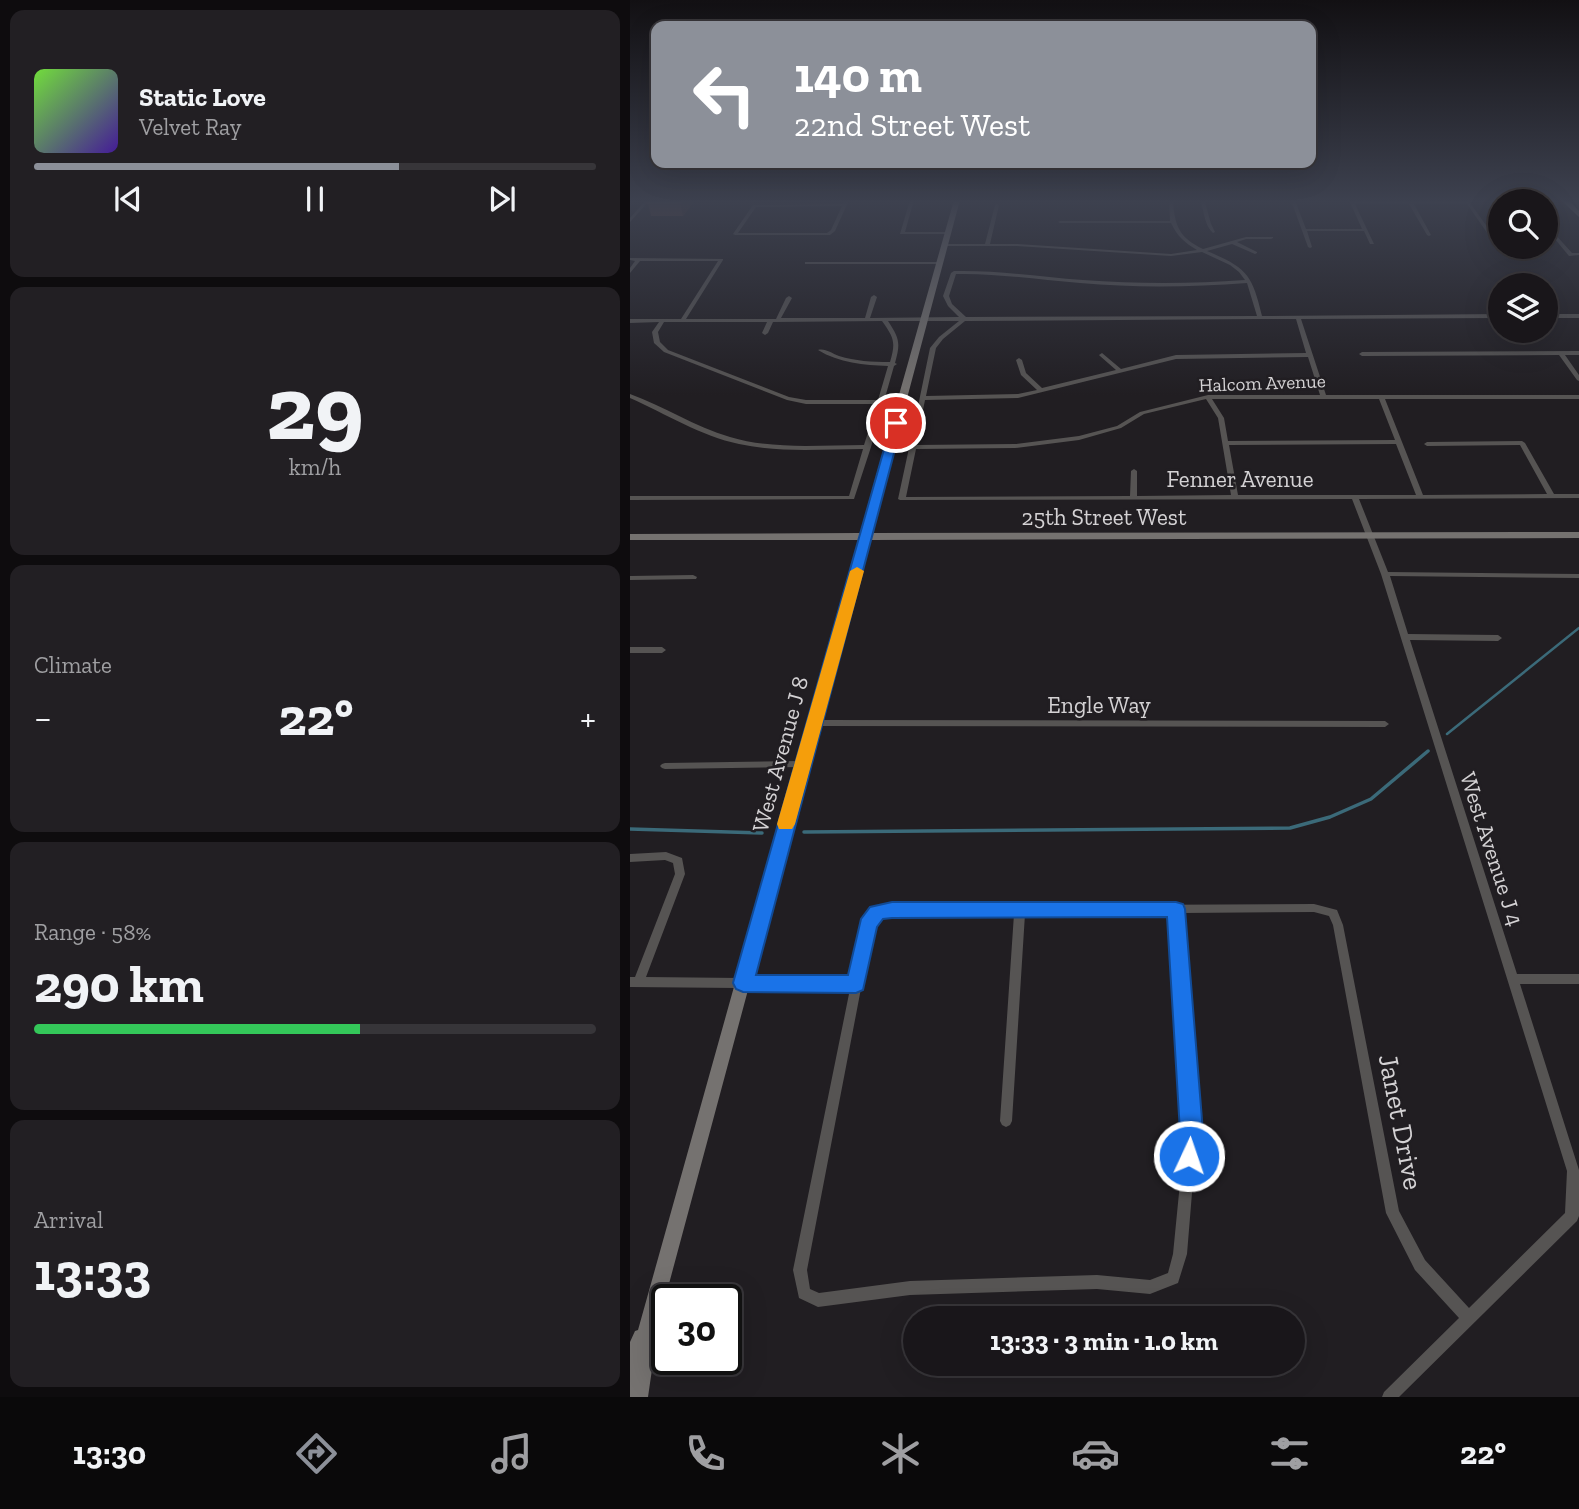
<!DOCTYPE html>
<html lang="en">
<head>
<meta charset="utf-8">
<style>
  body { margin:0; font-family:"Zilla Slab",serif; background:#221f23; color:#f1f3f6; height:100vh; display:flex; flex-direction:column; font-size:26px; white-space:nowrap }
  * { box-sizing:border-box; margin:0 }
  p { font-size:23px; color:#9f9fa2 }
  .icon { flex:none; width:38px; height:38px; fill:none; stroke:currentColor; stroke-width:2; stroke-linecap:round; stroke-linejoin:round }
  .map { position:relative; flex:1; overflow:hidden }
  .details { display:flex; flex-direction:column; gap:10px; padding:10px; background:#0e0c0e; width:630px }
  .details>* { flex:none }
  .banner { position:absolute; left:21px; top:21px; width:665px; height:147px; border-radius:14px; box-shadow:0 7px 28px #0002,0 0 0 2px #373539; background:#8c9099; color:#fff; overflow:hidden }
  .buttons { position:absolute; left:858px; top:189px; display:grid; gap:14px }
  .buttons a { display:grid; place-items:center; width:70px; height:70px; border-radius:50%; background:#19161a; box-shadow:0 7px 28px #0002,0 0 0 2px #373539; font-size:35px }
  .speed { position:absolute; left:21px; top:1284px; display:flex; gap:14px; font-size:35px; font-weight:700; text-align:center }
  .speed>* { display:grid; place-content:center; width:91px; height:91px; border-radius:50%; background:#19161a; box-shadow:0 7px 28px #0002,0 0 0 2px #373539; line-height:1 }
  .speed .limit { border:4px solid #111; border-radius:10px; background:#fff; color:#111 }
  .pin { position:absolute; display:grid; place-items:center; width:60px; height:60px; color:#fff; margin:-30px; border:4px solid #fff; border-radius:50%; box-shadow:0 2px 7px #0007 }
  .me { position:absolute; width:77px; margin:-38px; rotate:3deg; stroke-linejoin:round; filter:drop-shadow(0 0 5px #0008) }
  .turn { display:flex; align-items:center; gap:24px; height:147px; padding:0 28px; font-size:32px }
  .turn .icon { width:91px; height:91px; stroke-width:2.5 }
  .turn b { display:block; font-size:49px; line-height:60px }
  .big { font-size:52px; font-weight:800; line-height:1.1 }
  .details .card { flex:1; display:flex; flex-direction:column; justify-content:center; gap:10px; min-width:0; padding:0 24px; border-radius:14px; background:#221f23 }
  .details .dial { align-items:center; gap:0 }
  .dial b { font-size:91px; line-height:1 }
  .song { display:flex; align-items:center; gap:21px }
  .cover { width:84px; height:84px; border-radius:10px; background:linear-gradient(135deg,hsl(100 70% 55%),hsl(260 70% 35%)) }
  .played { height:7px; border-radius:4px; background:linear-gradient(90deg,#8c9099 65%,#373539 65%) }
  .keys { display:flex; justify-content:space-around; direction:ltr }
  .heat { display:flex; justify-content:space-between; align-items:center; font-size:38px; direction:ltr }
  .charge { height:10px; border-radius:5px; background:linear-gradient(90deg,#34c759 58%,#373539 0) }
  .trip { position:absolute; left:273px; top:1306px; width:402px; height:70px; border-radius:35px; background:#19161a; box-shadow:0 7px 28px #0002,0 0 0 2px #373539; font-weight:800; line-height:70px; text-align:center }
  .dock { display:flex; height:112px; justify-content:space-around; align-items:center; background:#0a090a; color:#9f9fa2 }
  .dock .icon { width:49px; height:49px }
  .dock .active { color:#8c9099 }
  .dock b { font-size:32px; color:#f1f3f6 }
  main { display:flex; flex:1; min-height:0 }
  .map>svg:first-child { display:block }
</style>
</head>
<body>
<main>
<section class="details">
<div class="card">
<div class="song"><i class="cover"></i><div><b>Static Love</b><p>Velvet Ray</p></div></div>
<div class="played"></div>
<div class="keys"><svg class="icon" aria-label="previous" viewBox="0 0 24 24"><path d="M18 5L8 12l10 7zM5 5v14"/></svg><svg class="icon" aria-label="pause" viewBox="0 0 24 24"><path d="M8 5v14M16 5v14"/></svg><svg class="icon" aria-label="next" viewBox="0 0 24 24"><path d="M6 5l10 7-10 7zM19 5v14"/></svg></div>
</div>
<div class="card dial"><b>29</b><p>km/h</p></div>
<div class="card"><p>Climate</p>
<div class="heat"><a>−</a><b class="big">22°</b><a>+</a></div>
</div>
<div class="card"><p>Range · 58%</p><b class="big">290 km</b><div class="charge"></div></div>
<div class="card"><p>Arrival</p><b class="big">13:33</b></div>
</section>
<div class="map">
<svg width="949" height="1397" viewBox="0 0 949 1397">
  <rect width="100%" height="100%" fill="#211e22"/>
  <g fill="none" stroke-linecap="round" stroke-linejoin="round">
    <path stroke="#3b6a79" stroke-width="2.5" d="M817 734 949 628"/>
    <path stroke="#3b6a79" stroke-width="3.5" d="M0 829 132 833
      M174 832 660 828 700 817 741 799 798 751"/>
    <path fill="#565453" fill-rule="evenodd" d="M16 200H20L0 222V218Z
      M215 200H219L205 231 200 235H105L103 234 123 205 213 204ZM212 206 201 230 197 233H108L126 207Z
      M280 200H284L275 232H318L320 233V234H270Z
      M539 200H631L629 201 575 202 581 224 585 232 583 233C575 226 574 213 571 202H543C545 227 550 238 573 249L616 237H643V238L641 239H616L607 242 627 252V253L625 254 602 244 577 251C617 268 622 274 632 316L870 314V318L671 319 696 395H949V399H755L793 495 917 494 890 445 797 446 794 444 797 442 892 441 895 443 924 494H949V498L729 499 758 572 949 574V578L760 576 778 634 868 635 872 638 868 641 780 640 887 974H949V984H890L949 1170V1216L947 1221 769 1397H752L754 1392 829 1318 785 1270 756 1213 703 925 699 916 684 912 552 913 567 1132 557 1254 548 1283 520 1294 467 1289 280 1295 188 1307 169 1298 163 1270 220 989 0 987V977H5L45 874 43 863 35 860 0 862V854L36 852 52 858 55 874 16 977 222 979 234 921 243 910 262 906 684 904 707 910 713 925 769 1211 795 1260 839 1308 935 1213 937 1171 751 574 722 499 270 500 268 499 279 448 278 447 280 445 300 348 309 337 329 321H258C269 338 271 342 265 363L267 364 264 366 241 447 224 499 0 500V496H219L233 449C192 449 150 453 109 444 71 436 36 414 0 398V394C34 406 65 427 100 437 143 450 190 445 234 445L247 404H176L157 400 34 352 24 343 22 332 29 322 0 323V319H51L88 261H10L0 273V268L5 261 0 260V258L93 259V260L56 319H146L156 298 159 296 162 298 151 318H235L241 297 244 295 247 297 240 318 329 317 318 306 313 296 321 273 324 271C368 270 410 277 453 280 507 284 561 284 615 280L609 272 600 265 572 252 541 256 387 246H315L313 245 315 244H355L365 205 367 204 369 205 360 244H387L541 254 567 250C555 243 547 236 541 223H430L428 222 430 221H540ZM326 274C368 273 408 280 450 283 506 288 562 287 617 283L627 316 336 317 322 304 319 296ZM628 319H666L676 353 546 355 491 369 472 353 469 355 470 356 486 370 412 388 396 373 392 360 389 358 386 360 391 375 407 390 388 394 296 396 306 348 313 339 335 321ZM252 321C264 338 266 342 260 362 242 362 225 361 209 356 201 353 195 348 188 350 209 363 234 365 258 366L248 400H176L159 397 38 350 30 342 28 332 34 322H137L132 333 135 335 138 333 143 322ZM678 357 690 395H578L510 412 487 426 449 436 385 444 286 445 295 400 388 398 546 359ZM576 399 588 418 601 495 507 496V471L504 469 501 471 500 496 276 497 286 449 385 448 449 440 491 428 514 414ZM582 399H749L765 440 598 441 594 418ZM766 444 786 495H608L599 445ZM541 913 555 1132 543 1254 538 1273 520 1280 467 1275 280 1281 189 1293 180 1289 177 1270 243 926 250 917 262 914H384L370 1121 372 1125 376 1127 380 1125 382 1121 395 914Z
      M834 200H838L863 235H870V237H860L837 204H784L801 235 799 236 797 235 779 204H725L744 244H740L734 231H677L682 247 680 248 678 247 662 203 664 202 666 203 676 229H732L720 202 780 201 835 202Z
      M915 223 942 253H949V255L939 256 915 227Z
      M177 262H310L312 263 310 264H175V262Z
      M915 314H949V318H915Z
      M949 351V355H935L949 375V381L947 380 929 355 732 356 729 354 732 352Z
      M63 575 67 577 66 579 0 580V576Z
      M0 647H32L36 650 32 653H0Z
      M184 720 755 721 759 724 755 727 184 726 180 723Z
      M172 761 175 762 177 764 175 766 172 767 35 769 32 768 30 766 32 764 35 763Z"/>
    <path fill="#757270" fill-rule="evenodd" d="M324 200H330L241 533 949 532V538L239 540 29 1321 18 1397H0V1342L5 1331 8 1330 229 540H0V534L230 533Z"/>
    <path fill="#8c8986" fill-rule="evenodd" d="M931 200H939L949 211V217Z"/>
  </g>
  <path fill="#65423a" d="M65 200 53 216H21L18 203Z"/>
  <path fill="#452d29" d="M52 200H65L53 216 50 203Z"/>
  <path fill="#71514a" stroke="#816660" stroke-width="2" d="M21 200H52L50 203H18Z"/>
  <linearGradient id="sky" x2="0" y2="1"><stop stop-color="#121013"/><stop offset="0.51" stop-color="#3d414f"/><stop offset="1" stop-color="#3d414f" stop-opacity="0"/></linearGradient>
  <rect width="949" height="395" fill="url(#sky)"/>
  <path fill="#1a73e8" stroke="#114b97" stroke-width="2" d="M262 421 272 423 126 975H218L231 919 240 907 262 902H546L553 904 555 909 573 1132 567 1164 559 1168 551 1164 547 1156 550 1132 537 917 262 918 253 919 247 927 233 990 226 993 113 992 106 989 103 983Z"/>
  <path fill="#f59e0b" d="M227 567 234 571 165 824 162 829H149L147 824 220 571Z"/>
  <g text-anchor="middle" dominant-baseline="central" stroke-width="5" stroke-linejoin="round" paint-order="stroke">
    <g font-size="19" fill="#d4d2d4" stroke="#211e22">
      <text transform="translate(632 383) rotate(-2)">Halcom Avenue</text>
    </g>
    <g font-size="23" fill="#d4d2d4" stroke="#211e22">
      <text x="610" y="479">Fenner Avenue</text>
      <text x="474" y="517">25th Street West</text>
      <text x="469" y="705">Engle Way</text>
      <text transform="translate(150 754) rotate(-75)">West Avenue J 8</text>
      <text transform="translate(862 849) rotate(72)">West Avenue J 4</text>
    </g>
    <g font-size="28" fill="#d4d2d4" stroke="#211e22">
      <text transform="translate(771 1122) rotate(79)">Janet Drive</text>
    </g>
  </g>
</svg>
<div class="buttons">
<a><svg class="icon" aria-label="search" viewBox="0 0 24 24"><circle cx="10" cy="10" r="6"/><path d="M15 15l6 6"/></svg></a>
<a><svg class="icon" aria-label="layers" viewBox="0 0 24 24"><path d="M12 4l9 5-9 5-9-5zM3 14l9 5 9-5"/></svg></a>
</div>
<div class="speed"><div class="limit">30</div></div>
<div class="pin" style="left:266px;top:423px;background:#d93025"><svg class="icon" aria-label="arrive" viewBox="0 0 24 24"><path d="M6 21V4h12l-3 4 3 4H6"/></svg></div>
<svg class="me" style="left:559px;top:1156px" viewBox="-20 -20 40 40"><circle r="17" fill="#1a73e8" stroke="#fff" stroke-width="3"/><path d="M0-11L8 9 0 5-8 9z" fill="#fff"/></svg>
<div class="trip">13:33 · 3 min · 1.0 km</div>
<div class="banner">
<div class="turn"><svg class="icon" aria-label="left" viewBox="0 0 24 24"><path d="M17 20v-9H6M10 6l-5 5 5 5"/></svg><div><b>140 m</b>22nd Street West</div></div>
</div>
</div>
</main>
<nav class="dock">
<b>13:30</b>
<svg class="icon active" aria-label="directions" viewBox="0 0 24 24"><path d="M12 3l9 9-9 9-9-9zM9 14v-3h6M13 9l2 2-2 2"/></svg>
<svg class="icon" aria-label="music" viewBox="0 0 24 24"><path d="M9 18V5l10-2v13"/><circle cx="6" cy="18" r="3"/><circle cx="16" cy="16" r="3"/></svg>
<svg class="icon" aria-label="phone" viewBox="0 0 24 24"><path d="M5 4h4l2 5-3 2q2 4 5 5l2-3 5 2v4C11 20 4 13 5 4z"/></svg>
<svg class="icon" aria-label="climate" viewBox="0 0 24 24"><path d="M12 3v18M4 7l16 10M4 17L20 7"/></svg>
<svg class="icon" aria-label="car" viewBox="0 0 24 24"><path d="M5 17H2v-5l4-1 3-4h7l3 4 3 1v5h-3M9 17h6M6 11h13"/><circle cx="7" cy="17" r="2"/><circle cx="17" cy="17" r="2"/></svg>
<svg class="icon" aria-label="filters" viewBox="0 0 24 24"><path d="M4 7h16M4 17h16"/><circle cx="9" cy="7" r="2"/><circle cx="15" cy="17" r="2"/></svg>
<b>22°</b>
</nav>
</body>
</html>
